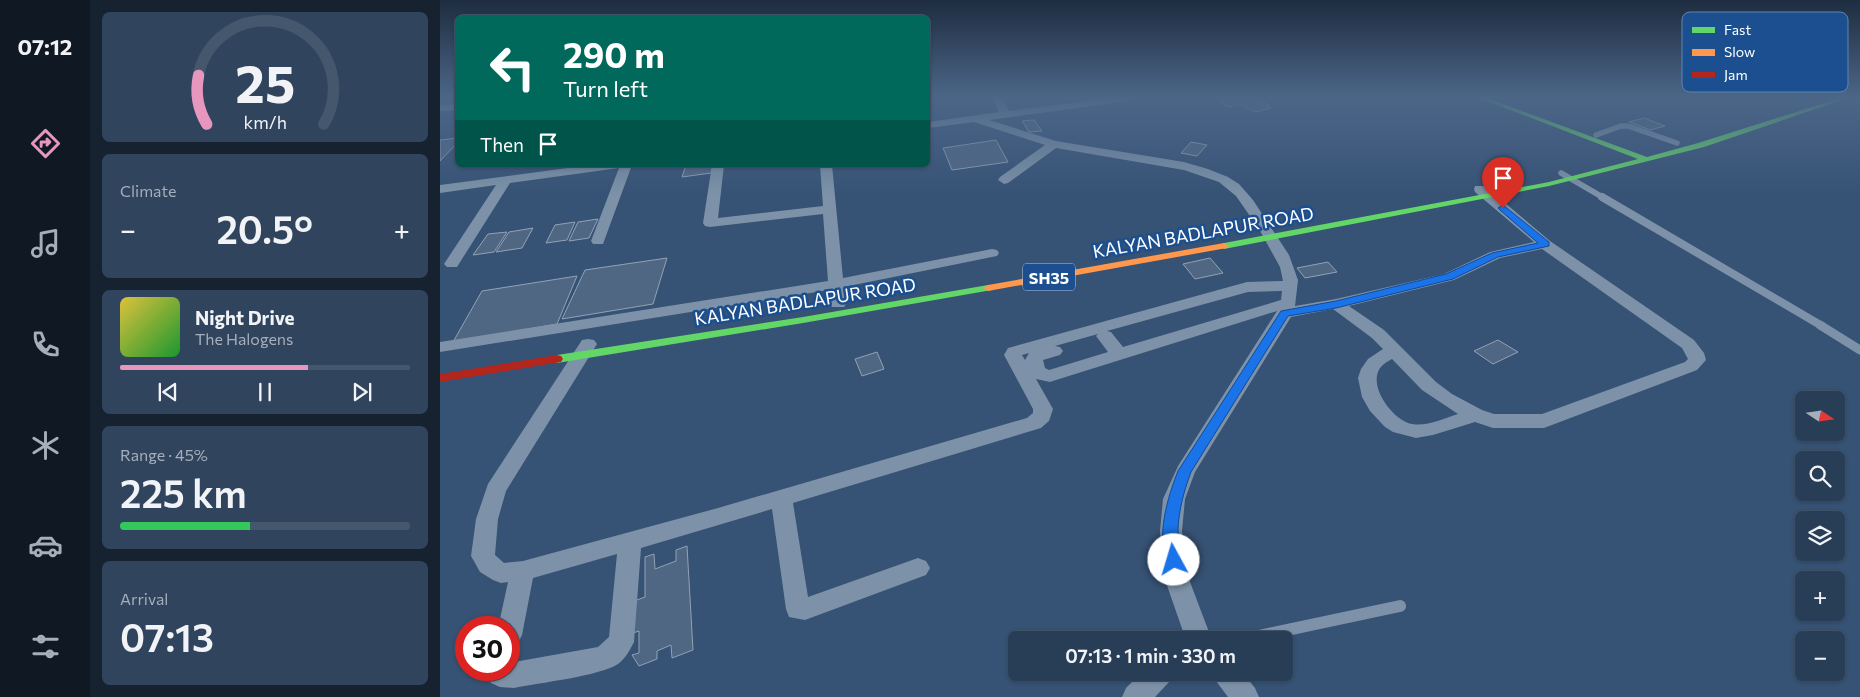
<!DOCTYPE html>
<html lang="en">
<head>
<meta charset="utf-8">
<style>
  body { margin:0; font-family:Commissioner,sans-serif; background:#30455d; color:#f1f3f6; height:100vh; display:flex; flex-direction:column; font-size:19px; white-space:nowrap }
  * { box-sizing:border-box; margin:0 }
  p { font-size:16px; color:#a5aeba }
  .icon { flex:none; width:28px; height:28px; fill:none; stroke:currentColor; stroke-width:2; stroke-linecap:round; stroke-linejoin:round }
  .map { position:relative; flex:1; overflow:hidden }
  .side { display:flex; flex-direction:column; gap:12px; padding:12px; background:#162230; width:350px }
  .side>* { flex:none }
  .top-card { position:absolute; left:15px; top:15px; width:475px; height:152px; border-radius:8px; box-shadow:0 1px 4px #0004,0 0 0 1px #44576d; background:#00695c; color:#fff; overflow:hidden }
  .needle { width:32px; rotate:103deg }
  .tools { position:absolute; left:1355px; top:391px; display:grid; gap:10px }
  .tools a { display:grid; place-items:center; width:50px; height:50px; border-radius:8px; background:#283e57; box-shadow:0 1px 4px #0004,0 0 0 1px #44576d; font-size:25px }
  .speed { position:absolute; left:15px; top:616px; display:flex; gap:10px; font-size:25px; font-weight:700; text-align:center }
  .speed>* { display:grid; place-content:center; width:65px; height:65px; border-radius:50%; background:#283e57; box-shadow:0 1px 4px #0004,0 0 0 1px #44576d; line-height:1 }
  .speed .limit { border:8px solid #d22; background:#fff; color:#111 }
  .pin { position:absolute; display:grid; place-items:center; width:42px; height:42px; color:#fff; margin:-51px -21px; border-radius:50% 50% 50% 0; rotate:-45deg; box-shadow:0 0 5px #0007 }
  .pin .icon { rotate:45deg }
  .me { position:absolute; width:55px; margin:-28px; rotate:354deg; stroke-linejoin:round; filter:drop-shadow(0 0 4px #0008) }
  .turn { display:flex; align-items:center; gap:18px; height:105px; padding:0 25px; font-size:22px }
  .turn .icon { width:65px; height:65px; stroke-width:2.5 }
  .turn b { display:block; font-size:35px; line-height:42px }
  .then { display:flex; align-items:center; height:48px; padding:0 25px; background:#0003; gap:10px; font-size:19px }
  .big { font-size:38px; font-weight:600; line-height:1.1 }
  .side .widget { flex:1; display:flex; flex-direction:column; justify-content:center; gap:8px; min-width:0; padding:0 18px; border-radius:8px; background:#30455d }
  .side .dial { align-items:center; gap:0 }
  .dial svg { height:130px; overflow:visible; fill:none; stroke:#44576d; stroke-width:7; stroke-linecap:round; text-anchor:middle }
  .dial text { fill:#f1f3f6; stroke:none }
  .song { display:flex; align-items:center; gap:15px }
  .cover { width:60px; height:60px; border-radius:8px; background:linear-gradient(135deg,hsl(50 70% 55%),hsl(130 70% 35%)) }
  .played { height:5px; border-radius:2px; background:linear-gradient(90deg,#e797bd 65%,#44576d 65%) }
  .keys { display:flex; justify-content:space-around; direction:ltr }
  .heat { display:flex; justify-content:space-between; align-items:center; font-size:28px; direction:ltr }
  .charge { height:8px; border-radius:4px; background:linear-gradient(90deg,#34c759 45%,#44576d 0) }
  .trip { position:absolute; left:568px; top:631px; width:285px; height:50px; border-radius:8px; background:#283e57; box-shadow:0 1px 4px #0004,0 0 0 1px #44576d; font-weight:600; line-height:50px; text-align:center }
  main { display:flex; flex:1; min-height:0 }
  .menu { display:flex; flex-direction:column; width:90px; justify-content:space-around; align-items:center; background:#101923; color:#a5aeba }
  .menu .icon { width:35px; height:35px }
  .menu .current { color:#e797bd }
  .menu b { font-size:22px; color:#f1f3f6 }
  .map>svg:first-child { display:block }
</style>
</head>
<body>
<main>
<nav class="menu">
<b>07:12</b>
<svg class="icon current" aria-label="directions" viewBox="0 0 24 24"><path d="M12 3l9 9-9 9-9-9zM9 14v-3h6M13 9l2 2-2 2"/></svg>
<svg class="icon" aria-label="music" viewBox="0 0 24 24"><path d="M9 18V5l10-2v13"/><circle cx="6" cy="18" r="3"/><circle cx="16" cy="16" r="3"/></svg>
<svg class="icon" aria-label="phone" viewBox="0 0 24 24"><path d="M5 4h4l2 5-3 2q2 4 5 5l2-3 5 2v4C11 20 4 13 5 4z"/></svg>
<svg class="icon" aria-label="climate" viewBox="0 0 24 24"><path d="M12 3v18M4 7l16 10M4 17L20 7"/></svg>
<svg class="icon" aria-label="car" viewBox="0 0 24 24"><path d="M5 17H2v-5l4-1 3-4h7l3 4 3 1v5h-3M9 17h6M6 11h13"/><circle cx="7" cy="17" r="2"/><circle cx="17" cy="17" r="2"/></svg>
<svg class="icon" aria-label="filters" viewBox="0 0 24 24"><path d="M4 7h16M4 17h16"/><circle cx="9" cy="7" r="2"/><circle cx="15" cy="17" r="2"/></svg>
</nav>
<section class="side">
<div class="widget dial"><svg viewBox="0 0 100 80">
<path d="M14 69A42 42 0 1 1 86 69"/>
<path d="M14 69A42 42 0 0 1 9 39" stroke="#e797bd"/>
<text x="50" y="56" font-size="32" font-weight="700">25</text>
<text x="50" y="72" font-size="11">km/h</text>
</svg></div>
<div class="widget"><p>Climate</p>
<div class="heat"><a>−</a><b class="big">20.5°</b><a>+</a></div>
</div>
<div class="widget">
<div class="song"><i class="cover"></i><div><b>Night Drive</b><p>The Halogens</p></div></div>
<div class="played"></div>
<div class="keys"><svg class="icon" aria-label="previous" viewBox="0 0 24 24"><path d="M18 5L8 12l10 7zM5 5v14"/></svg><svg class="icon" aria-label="pause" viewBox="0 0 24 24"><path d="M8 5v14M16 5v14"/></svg><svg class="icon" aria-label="next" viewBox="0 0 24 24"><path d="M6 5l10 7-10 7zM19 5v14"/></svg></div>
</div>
<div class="widget"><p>Range · 45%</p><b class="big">225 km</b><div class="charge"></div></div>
<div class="widget"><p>Arrival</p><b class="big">07:13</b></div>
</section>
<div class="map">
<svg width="1420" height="697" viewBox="0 0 1420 697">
  <rect width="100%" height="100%" fill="#365274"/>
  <path fill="#506783" stroke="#92a2b6" d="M791 98H809L818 102 823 101 830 105 826 106 831 108 815 112 799 104 789 107 778 101Z
    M1204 118 1225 126 1210 130 1189 122Z
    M594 120 602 131 589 132 582 121Z
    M18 138V142L0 161V140Z
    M556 140 568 162 512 170 503 148Z
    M751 142 767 145 757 156 741 153Z
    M246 165H273L271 173 242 177Z
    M158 219 149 238 129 241 138 222Z
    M135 222 127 240 106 243 115 225Z
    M93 228 82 248 56 252 69 232Z
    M67 232 54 252 33 255 48 234Z
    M227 258 213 304 122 319 145 270Z
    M770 258 783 273 755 279 743 264Z
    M888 262 897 272 865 278 857 268Z
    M137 276 117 324 13 342 42 291Z
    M1058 340 1078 352 1053 364 1034 351Z
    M437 352 444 369 422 376 415 359Z
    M247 546 253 650 232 658 231 645 217 651V659L199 666 192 655 199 653V631L193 633 194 601 205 597V557L214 554 215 569 236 561V550Z"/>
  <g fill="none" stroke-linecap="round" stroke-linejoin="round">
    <path stroke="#7d92a8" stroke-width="5.5" d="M1156 135 1181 126H1188L1237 143
      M1121 173 1164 198"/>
    <path stroke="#7d92a8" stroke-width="8" d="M1162 197 1382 326"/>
    <path stroke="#7d92a8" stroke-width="9" d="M1380 325 1420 350"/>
    <path stroke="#7d92a8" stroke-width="12" d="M800 640 960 606"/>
    <path fill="#7d92a8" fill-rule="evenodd" d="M552 98H562L569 111 668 98H693L688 101 549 120 616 141 744 162 768 169 788 177 799 184 813 200 849 255 858 280 855 306 896 299 1004 274 1050 252 1094 242 1035 192 1034 189 1035 186H1045L1110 241 1254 340 1264 353 1266 360 1257 370 1104 428H1053L1035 422 993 435 976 438 953 432 945 427 930 411 922 397 918 378 921 369 928 359 943 349 932 338 893 309 851 317 755 472 745 499 742 531 747 574 772 640H746L723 574 720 531 723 499 738 466 837 311 616 380 610 382 596 379 613 409 609 421 601 428 353 503 368 597 478 558 486 561 490 568 486 575 365 620 349 617 346 609 332 509 201 548 194 642C190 650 185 659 178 664 160 676 98 683 74 688L60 687 51 683 47 674 48 670H69V660L74 662 158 647 169 637 177 554 93 578 82 635 78 643 69 647V628H58L68 582 61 583 53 580 40 572 35 563 31 556 36 519 48 484 142 340 148 339 154 340 157 344 66 491 58 519 55 555 64 563 83 561 278 508 587 418 593 413V409L564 355 568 348 807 282 843 281 840 267 819 229 796 196 779 182 744 170 616 148 568 183 564 184 558 180 560 177 605 145 534 122 488 128V122L559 112ZM1102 249 1242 348 1248 359 1245 362 1102 414H1054L1042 410 1012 394 996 382 944 330 909 306 1014 280 1060 258ZM842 291 841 300 683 347 671 332 667 331 808 292ZM658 334 656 336 668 352 609 370 605 368 603 360 620 355 623 351 620 347 615 346ZM589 353 585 360 582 355ZM952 359 982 390 1018 414C1003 419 983 428 968 423 951 417 928 386 940 368 943 364 948 361 952 359Z
      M18 104V110L0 111V105Z
      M150 165H192L163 244H153L151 241 179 168 70 183 17 267H7L4 264 56 185 0 193V185Z
      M272 165H284L278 218 383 206 380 165H392L403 278 552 249 557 250 559 253 557 256 552 257 404 287 406 304 404 307H392L390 304 389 290 0 352V342L388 281 383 214 270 227 265 226 263 223Z
      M702 672H734L730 681 715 697H682L686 688Z
      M772 672H802L815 688 819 697H788L776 681Z"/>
    <path fill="#63d668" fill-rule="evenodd" d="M1039 98H1047L1207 157 1258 143 1400 98H1408L1264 147 1109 186 784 249 779 246 784 243 1109 182 1198 159Z
      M548 285 553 288 552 290 363 323 117 363 111 359 117 355 363 317Z"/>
    <path fill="#ff974d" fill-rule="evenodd" d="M784 243 789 246 787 248 548 291 543 288 548 285Z"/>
    <path fill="#b3261e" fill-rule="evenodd" d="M117 355 121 356 123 359 121 362 0 382V374Z"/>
  </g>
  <linearGradient id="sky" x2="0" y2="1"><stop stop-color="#1e2d40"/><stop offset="0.5" stop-color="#4c6688"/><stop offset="1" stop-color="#4c6688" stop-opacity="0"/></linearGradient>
  <rect width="1420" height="195" fill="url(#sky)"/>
  <path fill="#1a73e8" stroke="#114b97" d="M1063 205 1109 242V246L1058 257 1013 279 896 308 848 316 751 472C744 491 739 509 738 529 738 541 744 554 739 564L734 566 728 564C715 538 728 496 738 471L841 311 896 301 1006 274 1052 253 1098 243 1060 210 1058 208Z"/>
  <g text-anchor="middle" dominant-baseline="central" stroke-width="5" stroke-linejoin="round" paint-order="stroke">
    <rect fill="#1b4f8f" stroke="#bbcadd" stroke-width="1" x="583" y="263.5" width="52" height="27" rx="4"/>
    <g font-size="16" font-weight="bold" fill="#fff">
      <text x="609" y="277">SH35</text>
    </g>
    <g font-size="18" fill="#fff" stroke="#1b4f8f">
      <text transform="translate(763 232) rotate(-10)">KALYAN BADLAPUR ROAD</text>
      <text transform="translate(365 301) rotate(-9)">KALYAN BADLAPUR ROAD</text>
    </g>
  </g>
  <rect x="1242" y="12" width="166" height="80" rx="8" fill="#1b4f8f" stroke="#5f84b1" stroke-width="1"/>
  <rect x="1252" y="27" width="23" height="6" fill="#63d668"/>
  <rect x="1252" y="49" width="23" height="7" fill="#ff974d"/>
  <rect x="1252" y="72" width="23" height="6" fill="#b3261e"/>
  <g font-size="14" fill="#fff">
    <text x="1284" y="35">Fast</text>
    <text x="1284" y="57">Slow</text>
    <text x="1284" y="80">Jam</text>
  </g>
</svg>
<div class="tools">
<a><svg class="needle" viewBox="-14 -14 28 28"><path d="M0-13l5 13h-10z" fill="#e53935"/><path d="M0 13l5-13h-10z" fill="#a5aeba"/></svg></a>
<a><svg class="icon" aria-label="search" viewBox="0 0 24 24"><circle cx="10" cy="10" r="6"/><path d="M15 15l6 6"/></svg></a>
<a><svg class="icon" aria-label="layers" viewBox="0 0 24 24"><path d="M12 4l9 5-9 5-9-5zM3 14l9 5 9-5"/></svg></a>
<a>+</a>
<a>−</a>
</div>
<div class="speed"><div class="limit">30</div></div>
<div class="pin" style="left:1063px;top:208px;background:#d93025"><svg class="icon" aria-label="arrive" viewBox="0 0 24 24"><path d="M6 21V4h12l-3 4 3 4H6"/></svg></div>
<svg class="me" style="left:734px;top:560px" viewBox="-20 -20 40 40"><circle r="19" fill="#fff"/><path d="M0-13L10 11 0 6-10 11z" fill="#1a73e8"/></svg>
<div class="trip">07:13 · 1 min · 330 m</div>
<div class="top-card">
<div class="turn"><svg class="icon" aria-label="left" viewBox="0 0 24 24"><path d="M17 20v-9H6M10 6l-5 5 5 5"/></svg><div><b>290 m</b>Turn left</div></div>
<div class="then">Then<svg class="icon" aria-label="arrive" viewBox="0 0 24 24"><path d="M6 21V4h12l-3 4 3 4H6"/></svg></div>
</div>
</div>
</main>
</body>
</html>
